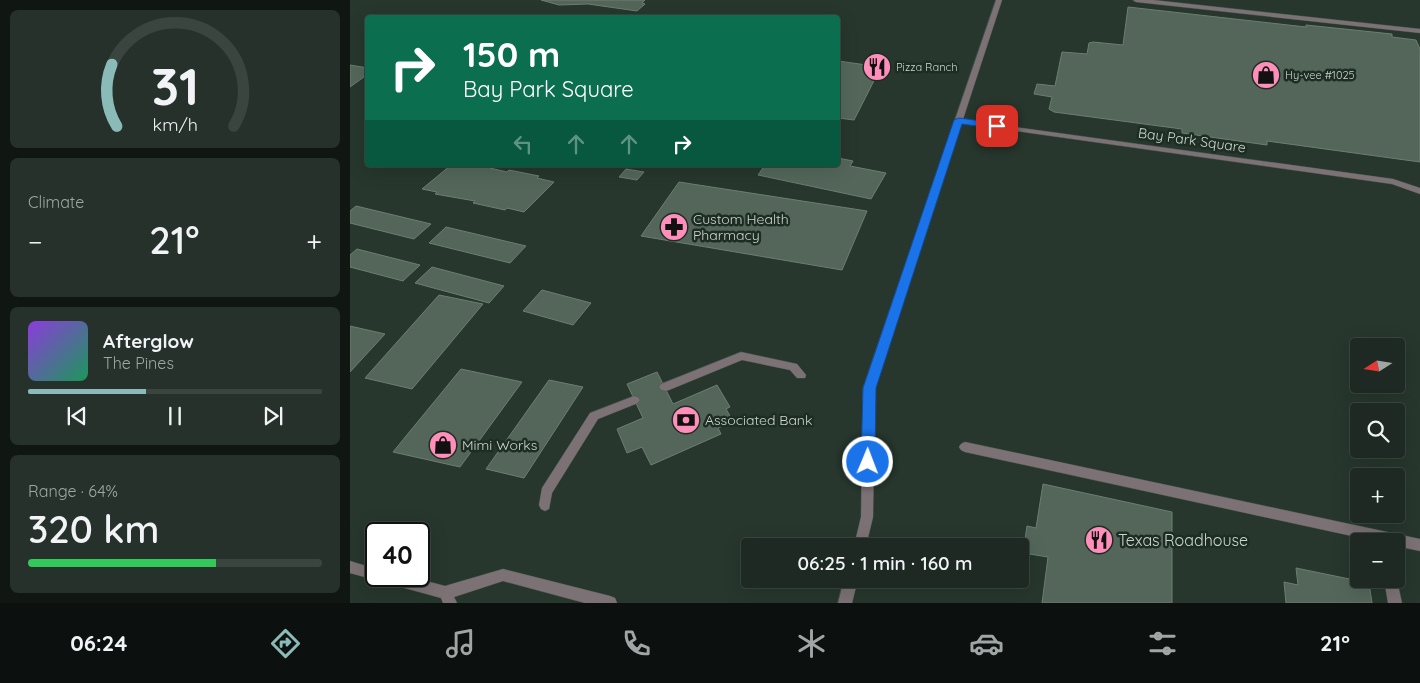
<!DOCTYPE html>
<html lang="en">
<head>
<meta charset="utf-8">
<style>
  body { margin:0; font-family:Quicksand,sans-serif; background:#25312a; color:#f1f3f6; height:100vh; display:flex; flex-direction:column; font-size:19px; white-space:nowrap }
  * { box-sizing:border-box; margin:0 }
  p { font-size:16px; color:#a0a6a5 }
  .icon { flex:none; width:28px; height:28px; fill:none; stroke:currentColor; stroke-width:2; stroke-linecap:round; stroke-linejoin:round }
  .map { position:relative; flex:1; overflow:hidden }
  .side { display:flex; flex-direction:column; gap:10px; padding:10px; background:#101713; width:350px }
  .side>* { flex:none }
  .hud { position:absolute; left:15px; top:15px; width:475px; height:152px; border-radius:5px; box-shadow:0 5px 20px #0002,0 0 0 1px #3b4540; background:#0b6e4f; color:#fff; overflow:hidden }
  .needle { width:32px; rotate:258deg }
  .tools { position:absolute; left:1000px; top:338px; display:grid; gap:10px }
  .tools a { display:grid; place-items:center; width:55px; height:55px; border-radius:5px; background:#1d2922; box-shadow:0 5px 20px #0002,0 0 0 1px #3b4540; font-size:25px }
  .speed { position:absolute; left:15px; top:522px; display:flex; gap:10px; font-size:25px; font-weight:700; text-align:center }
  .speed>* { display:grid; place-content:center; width:65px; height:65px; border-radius:50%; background:#1d2922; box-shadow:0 5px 20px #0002,0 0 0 1px #3b4540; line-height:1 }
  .speed .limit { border:2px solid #111; border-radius:8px; background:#fff; color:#111 }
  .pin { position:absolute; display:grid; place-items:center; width:42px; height:42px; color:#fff; margin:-21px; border-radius:10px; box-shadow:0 2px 8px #0006 }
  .me { position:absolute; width:55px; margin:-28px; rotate:1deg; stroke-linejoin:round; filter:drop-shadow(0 0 4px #0008) }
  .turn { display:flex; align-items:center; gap:18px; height:105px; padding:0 15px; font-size:22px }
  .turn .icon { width:65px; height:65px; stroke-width:2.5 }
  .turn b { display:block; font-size:35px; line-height:42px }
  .lanes { display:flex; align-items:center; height:48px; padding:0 15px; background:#0003; justify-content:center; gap:25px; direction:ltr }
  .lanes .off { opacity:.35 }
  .big { font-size:38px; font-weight:600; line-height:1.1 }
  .side .card { flex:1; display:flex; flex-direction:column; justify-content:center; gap:8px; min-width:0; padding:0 18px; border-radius:8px; background:#25312a }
  .side .dial { align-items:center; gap:0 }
  .dial svg { height:130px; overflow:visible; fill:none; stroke:#3b4540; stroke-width:7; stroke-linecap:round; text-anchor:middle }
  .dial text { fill:#f1f3f6; stroke:none }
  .song { display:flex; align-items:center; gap:15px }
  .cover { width:60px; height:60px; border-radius:8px; background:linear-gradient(135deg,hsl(270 70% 55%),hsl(150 70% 35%)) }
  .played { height:5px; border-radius:2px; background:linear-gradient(90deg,#8bbbb9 40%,#3b4540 40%) }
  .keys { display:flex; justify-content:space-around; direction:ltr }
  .heat { display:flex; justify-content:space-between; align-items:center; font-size:28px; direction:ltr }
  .charge { height:8px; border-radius:4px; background:linear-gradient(90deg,#34c759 64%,#3b4540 0) }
  .trip { position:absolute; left:391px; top:538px; width:288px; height:50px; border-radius:5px; background:#1d2922; box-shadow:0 5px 20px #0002,0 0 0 1px #3b4540; font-weight:600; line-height:50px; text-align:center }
  .tabs { display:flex; height:80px; justify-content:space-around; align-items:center; background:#0c100e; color:#a0a6a5 }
  .tabs .icon { width:35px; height:35px }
  .tabs .on { color:#8bbbb9 }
  .tabs b { font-size:22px; color:#f1f3f6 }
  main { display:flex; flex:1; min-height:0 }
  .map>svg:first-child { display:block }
</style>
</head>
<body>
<main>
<section class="side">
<div class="card dial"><svg viewBox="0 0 100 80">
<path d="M14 69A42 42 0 1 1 86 69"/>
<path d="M14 69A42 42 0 0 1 11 31" stroke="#8bbbb9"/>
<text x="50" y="56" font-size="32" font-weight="700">31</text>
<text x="50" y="72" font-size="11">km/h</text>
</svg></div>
<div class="card"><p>Climate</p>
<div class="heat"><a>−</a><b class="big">21°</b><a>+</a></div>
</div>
<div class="card">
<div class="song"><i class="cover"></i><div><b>Afterglow</b><p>The Pines</p></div></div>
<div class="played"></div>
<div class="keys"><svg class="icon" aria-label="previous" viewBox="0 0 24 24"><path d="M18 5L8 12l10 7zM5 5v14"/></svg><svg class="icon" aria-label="pause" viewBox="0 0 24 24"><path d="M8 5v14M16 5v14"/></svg><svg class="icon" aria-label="next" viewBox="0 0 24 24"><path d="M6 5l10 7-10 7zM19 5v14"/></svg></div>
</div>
<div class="card"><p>Range · 64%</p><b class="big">320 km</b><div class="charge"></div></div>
</section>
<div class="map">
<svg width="1070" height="603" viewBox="0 0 1070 603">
  <rect width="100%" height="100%" fill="#27372d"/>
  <path fill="#54665a" stroke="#6c7e72" d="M191 0H295L292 3 295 4 287 11 238 4 209 5Z
    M778 7 956 27V25L1042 34V37L1066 40 1070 49V162L917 141V145L832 133V129L704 112 699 109 702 97 684 94 687 84 705 86 712 52 737 54 739 43 743 42 773 45Z
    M488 61 531 67 504 120 488 118Z
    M0 65 18 68V74L0 87Z
    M488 158 503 161 500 166 536 173 521 199 408 175 415 165H488Z
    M101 165H136L142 166 140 168 157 172 159 170 189 176 187 178 204 182 174 212 157 208 155 210 123 203 125 201 85 194 87 192 72 189Z
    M276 169 294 172 287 180 269 177Z
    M329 182 517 211 492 270 291 236Z
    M6 206 81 224 64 239 0 223V211Z
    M96 227 176 246 160 263 79 243Z
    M7 249 70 265 53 281 0 267V255Z
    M82 267 154 286 139 303 65 283Z
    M192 290 241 303 223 325 173 311Z
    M89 295 133 304 62 389 15 378Z
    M0 326 35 334 0 372Z
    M111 369 172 382 110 467 43 452Z
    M307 372 323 404 367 385 380 407 376 409 383 421 368 428 371 434 301 465 292 447 277 453 267 429 293 418 277 384Z
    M199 380 233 387 174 478 136 469Z
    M693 484 822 512V603H692L698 557 673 553 677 526 686 528Z
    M946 568 1019 583 1022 603H936L934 582 948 585Z"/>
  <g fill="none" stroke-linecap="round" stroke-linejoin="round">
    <defs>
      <path id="service" d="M783 0H803L1070 29V33L786 2Z
        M606 119 1043 179 1070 188V194L1042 184 609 123 605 121Z
        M391 352 447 364 456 375 455 378H447L440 370 392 360 319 390 315 391 311 390 309 387 311 384Z
        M284 396 288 397 290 400 288 403 248 419 202 493 199 509 195 511 191 509 189 505 192 488 240 413Z
        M615 442 1070 539V551L1046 546V541H1025L615 452 611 450 609 447 611 444Z
        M1046 576 1052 603H1038L1034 579H1046Z"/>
      <path id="tertiary" d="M646 0H652L525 388 523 517 516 546H504L511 517 513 388Z
        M0 561 26 569V576H57L95 586 153 569 260 596 265 598 267 603H235L153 581 104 597 107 603H93L91 598 0 573Z
        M494 579H508L502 603H488Z"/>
    </defs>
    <use href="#service" stroke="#45534a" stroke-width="1"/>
    <use href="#tertiary" stroke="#45534a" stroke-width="1"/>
    <use href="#service" fill="#7c7275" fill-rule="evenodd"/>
    <use href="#tertiary" fill="#7c7275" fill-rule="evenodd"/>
  </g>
  <path fill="#1a73e8" stroke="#114b97" d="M609 118 647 123 652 126 647 129 612 124 526 388 525 462 523 466 518 468 513 466 511 462 513 388 604 120Z"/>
  <defs>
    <symbol id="restaurant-disc" viewBox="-11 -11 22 22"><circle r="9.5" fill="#ff8eba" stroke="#1d2d23"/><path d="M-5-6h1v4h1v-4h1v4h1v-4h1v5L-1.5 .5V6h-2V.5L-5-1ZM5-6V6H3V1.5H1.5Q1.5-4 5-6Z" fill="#111"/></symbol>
    <symbol id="shop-disc" viewBox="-11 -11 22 22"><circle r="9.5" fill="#ff8eba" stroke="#1d2d23"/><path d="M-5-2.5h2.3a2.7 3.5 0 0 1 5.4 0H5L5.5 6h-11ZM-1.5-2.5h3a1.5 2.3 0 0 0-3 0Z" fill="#111"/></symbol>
    <symbol id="pharmacy-disc" viewBox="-11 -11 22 22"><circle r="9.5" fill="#ff8eba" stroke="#1d2d23"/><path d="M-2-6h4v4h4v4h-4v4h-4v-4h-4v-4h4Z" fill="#111"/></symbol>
    <symbol id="bank-disc" viewBox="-11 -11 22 22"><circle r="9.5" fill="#ff8eba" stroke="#1d2d23"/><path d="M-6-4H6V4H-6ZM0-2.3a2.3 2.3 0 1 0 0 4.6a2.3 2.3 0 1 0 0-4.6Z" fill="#111"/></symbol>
  </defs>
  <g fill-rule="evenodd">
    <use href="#restaurant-disc" x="511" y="51" width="32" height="32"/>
    <use href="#shop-disc" x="900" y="59" width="32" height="32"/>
    <use href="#pharmacy-disc" x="308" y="211" width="32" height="32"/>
    <use href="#bank-disc" x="320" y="404" width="32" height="32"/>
    <use href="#shop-disc" x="77" y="429" width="32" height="32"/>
    <use href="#restaurant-disc" x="733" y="524" width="32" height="32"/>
  </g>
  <g text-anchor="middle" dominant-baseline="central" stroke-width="5" stroke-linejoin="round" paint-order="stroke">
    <g font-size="11" fill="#cbd5ce" stroke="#1d2d23" text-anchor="start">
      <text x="546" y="67">Pizza Ranch</text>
      <text x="935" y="75">Hy-vee #1025</text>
    </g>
    <g font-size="14" fill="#cbd5ce" stroke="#1d2d23">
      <text transform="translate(842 140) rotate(8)">Bay Park Square</text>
    </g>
    <g font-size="14" fill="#cbd5ce" stroke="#1d2d23" text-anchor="start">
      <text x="343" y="219">Custom Health<tspan x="343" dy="16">Pharmacy</tspan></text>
      <text x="355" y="420">Associated Bank</text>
      <text x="112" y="445">Mimi Works</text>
    </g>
    <g font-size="16" fill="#cbd5ce" stroke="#1d2d23" text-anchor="start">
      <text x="768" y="540">Texas Roadhouse</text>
    </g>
  </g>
</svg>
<div class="tools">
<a><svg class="needle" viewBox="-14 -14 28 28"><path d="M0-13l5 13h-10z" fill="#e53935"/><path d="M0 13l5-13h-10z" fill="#a0a6a5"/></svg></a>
<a><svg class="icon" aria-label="search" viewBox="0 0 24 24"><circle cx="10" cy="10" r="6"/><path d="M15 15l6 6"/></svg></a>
<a>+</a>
<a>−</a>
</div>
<div class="speed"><div class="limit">40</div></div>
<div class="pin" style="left:647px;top:126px;background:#d93025"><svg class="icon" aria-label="arrive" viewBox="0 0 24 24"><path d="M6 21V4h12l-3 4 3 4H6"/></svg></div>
<svg class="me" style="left:518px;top:462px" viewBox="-20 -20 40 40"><circle r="17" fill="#1a73e8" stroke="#fff" stroke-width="3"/><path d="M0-11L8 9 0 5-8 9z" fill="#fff"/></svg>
<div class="trip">06:25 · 1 min · 160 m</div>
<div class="hud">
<div class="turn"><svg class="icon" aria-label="right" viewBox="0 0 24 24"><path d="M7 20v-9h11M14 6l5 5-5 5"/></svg><div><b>150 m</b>Bay Park Square</div></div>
<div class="lanes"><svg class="icon off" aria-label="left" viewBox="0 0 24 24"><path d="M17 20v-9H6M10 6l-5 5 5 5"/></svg><svg class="icon off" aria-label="ahead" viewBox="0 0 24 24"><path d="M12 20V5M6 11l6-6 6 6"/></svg><svg class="icon off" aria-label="ahead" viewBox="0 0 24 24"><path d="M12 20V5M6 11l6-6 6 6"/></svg><svg class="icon" aria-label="right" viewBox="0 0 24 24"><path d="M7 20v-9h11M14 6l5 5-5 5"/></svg></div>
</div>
</div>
</main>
<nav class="tabs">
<b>06:24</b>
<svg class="icon on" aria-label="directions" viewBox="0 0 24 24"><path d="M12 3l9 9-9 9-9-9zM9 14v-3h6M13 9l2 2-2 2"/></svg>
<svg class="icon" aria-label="music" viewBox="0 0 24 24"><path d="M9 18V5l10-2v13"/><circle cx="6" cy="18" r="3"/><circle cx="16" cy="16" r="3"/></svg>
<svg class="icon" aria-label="phone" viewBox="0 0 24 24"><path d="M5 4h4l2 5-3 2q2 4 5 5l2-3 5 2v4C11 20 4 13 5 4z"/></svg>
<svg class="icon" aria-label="climate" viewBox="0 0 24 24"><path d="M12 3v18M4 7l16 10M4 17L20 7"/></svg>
<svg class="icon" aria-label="car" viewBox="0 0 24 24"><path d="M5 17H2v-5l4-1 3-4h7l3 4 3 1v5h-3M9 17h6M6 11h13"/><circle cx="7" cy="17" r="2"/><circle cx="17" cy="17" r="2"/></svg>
<svg class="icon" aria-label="filters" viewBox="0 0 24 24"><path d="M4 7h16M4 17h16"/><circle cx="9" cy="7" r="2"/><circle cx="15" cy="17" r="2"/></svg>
<b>21°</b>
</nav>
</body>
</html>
